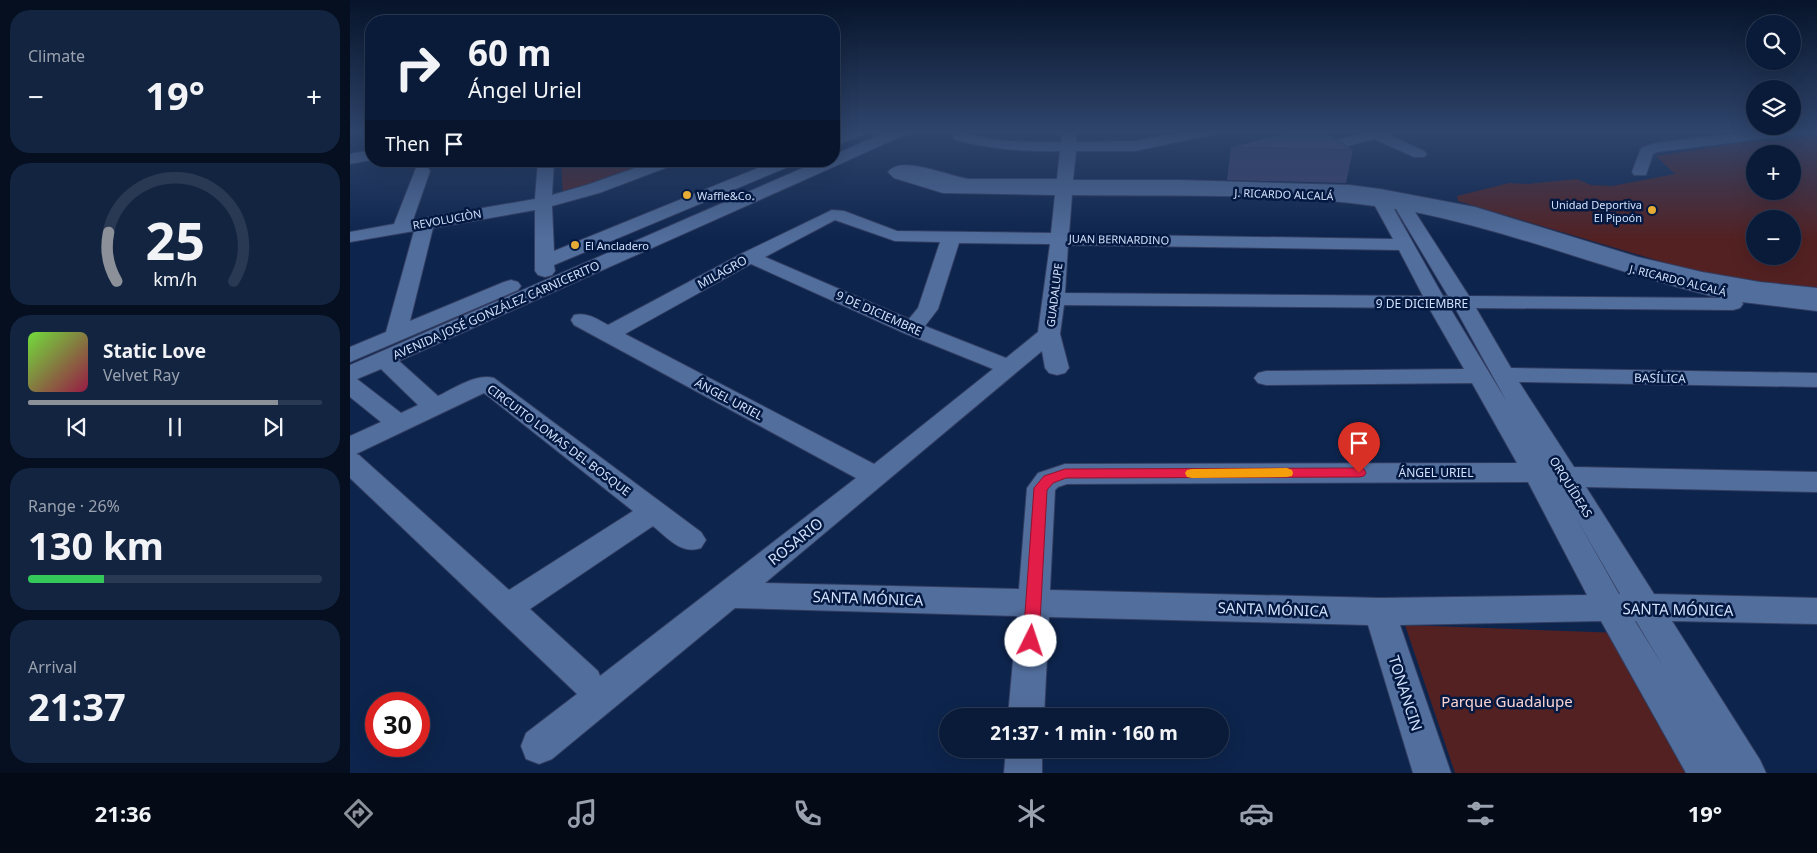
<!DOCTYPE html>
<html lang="en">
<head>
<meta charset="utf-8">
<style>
  body { margin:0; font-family:"Noto Sans",sans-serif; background:#132441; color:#f1f3f6; height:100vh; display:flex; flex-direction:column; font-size:19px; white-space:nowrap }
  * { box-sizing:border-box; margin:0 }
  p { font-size:16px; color:#99a1ae }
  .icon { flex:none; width:28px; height:28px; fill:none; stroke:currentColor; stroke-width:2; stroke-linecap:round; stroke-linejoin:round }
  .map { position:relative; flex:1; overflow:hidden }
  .side { display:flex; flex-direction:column; gap:10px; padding:10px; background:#060f1f; width:350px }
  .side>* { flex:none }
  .guide { position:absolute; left:15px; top:15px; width:475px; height:152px; border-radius:20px; box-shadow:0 5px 20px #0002,0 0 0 1px #2a3953; background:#0a1b39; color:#f1f3f6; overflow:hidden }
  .tools { position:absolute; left:1396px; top:15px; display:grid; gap:10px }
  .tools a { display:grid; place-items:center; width:55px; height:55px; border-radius:50%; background:#0a1b39; box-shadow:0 5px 20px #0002,0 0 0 1px #2a3953; font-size:25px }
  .speed { position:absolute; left:15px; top:692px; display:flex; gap:10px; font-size:25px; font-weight:700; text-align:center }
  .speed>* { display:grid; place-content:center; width:65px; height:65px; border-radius:50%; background:#0a1b39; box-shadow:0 5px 20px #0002,0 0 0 1px #2a3953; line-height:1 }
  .speed .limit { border:8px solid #d22; background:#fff; color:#111 }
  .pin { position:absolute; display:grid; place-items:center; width:42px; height:42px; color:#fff; margin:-51px -21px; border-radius:50% 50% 50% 0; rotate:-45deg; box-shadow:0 0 5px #0007 }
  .pin .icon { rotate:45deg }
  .me { position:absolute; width:55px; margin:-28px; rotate:4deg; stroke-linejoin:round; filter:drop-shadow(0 0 4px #0008) }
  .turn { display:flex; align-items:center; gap:18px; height:105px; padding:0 20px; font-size:22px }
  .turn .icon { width:65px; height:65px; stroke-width:2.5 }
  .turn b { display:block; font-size:35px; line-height:42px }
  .then { display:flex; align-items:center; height:48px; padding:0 20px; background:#0003; gap:10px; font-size:19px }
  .big { font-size:38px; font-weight:700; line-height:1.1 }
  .side .tile { flex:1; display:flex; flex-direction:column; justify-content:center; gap:8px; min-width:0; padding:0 18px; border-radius:20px; background:#132441 }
  .side .dial { align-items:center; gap:0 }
  .dial svg { height:130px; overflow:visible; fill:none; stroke:#2a3953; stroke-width:7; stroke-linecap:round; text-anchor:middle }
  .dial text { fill:#f1f3f6; stroke:none }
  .song { display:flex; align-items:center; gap:15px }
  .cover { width:60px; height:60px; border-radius:8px; background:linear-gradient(135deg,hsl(100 70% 55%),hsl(340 70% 35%)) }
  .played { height:5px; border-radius:2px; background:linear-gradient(90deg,#8c9099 85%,#2a3953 85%) }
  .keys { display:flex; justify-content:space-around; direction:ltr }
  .heat { display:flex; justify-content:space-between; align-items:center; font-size:28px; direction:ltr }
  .charge { height:8px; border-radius:4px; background:linear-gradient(90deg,#34c759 26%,#2a3953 0) }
  .trip { position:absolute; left:589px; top:708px; width:290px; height:50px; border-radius:25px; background:#0a1b39; box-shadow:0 5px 20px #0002,0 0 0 1px #2a3953; font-weight:700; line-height:50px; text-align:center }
  .menu { display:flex; height:80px; justify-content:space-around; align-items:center; background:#040b17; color:#99a1ae }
  .menu .icon { width:35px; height:35px }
  .menu .active { color:#8c9099 }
  .menu b { font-size:22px; color:#f1f3f6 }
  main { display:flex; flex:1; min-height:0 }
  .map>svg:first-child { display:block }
</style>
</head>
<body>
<main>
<section class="side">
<div class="tile"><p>Climate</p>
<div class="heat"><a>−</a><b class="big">19°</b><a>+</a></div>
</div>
<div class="tile dial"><svg viewBox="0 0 100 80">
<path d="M14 69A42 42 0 1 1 86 69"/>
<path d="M14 69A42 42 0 0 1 9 39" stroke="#8c9099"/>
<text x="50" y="56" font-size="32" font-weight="700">25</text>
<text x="50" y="72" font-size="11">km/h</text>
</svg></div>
<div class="tile">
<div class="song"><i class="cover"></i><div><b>Static Love</b><p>Velvet Ray</p></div></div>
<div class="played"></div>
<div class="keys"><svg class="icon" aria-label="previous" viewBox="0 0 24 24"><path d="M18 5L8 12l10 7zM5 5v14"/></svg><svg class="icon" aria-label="pause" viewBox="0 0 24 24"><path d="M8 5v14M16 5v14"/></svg><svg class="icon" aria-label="next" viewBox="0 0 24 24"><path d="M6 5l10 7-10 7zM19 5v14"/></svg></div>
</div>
<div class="tile"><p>Range · 26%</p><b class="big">130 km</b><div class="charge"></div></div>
<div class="tile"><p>Arrival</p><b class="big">21:37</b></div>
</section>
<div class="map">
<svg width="1467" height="773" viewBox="0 0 1467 773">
  <rect width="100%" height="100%" fill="#0d244c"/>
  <path fill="#532122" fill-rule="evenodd" d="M1467 134V288L1366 278 1108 201 1107 196 1159 183 1177 184 1227 179 1241 185 1262 186 1325 174 1306 156 1400 141H1432ZM1405 154H1442V191H1405ZM1405 219H1442V256H1405Z
    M211 161H309L213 196Z
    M1055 625 1271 633 1352 773H1105Z"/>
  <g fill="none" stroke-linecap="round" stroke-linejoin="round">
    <defs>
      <path id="minor" d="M497 131H517L515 134 484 146V137Z
        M538 131H558L556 134 490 164 49 361 88 396C105 388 126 373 144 378L351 532 356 540 351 548C331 555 318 538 303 526L180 609 248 671 250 676 506 478 224 325 221 320 224 315C237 312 247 319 258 325L393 253 482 210 494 211 547 231 701 233 705 195 593 193 544 178 538 172C551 154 600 177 619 179H707L710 151C674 152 640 149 605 140L603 137 605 134C616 131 629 137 640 139 664 142 687 142 711 142L713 131H727L726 142 785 141 839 131H868L866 134 785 151H726L723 180H829L999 185 1030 189 1125 207 1288 257 1352 272 1410 282 1467 288V311L1392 302 1393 304 1390 308 1383 310 1126 308 1161 368 1467 373V387L1169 382 1224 467 1467 472V492L1236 487 1304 594 1467 598V624L1322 621 1410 760 1416 773H1336L1251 621 1050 625 1101 773H1063L1018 625 699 617 694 716H658L667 616 385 608 202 759 189 764 176 759 171 746 176 733 227 694 0 478V436L31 422 0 397V365L469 161H484V155ZM722 195C823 197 925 192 1025 206L1043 239 719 234ZM1044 209H1046L1098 296H1093ZM1065 212C1169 233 1267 274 1370 298L1119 296ZM485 220 545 241 590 242 568 308 559 319 415 257ZM609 243 700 244 688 332 656 358 575 326 588 309ZM718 245 1049 250 1073 296 715 293ZM401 264 554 333 643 369 524 464 275 334ZM714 305 1079 308 1114 369 916 371 908 373 904 378 908 383 916 385 1122 383 1167 463 715 464 688 473 677 488 669 589 415 583 692 351 695 368 699 373 707 375 715 373 719 368 710 334ZM1100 308H1105L1157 402ZM31 369 68 405 51 413 7 379ZM134 393 283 511 159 590 9 455 6 454ZM1178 482 1237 595 1030 598 700 590 705 490 708 487 717 484ZM1225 516 1270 594H1269ZM1285 621H1286L1313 666Z
        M1046 131 1039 135 1074 151 1077 154 1074 157H1064L1024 139 961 156 956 154 953 151 956 148 1013 133 1012 131Z
        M1405 131H1451L1444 135 1307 152 1303 154 1296 175H1284L1282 172 1291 148 1305 143Z
        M21 150V160L0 164V154Z
        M188 161H204L202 195 237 185 305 161H328L326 164 249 193 202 206 204 251 425 161H447L445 164 204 265 205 271 202 275 195 277 188 275 185 271V210L83 228 60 321 154 282 161 280 168 282 171 286 168 290 0 362V347L36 332 64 231 0 242V232L44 224 66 168H78L80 171 63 220 185 199Z
        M656 749H692V773H654Z"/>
    </defs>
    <use href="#minor" stroke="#323d61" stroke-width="2"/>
    <use href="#minor" fill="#526e9c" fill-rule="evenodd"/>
  </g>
  <path fill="#40416c" d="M881 147 1003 150 996 183 877 180Z"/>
  <path fill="#4a4c7d" stroke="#343558" d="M944 131H973L1003 150 881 147Z"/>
  <linearGradient id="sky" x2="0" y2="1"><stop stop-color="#07142a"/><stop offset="0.55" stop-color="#2f456c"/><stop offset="1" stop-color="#2f456c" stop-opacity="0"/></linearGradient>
  <rect width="1467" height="240" fill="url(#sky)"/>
  <path fill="#e11d48" stroke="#92132f" d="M1009 468 1014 469 1016 473 1014 476 1009 477 716 478 703 483 697 490 689 641 687 646 681 648 676 646 673 641 684 488 694 476 715 469Z"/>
  <path fill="#f59e0b" d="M937 468 942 470 943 473 942 476 937 477 842 478 837 477 835 473 837 470 842 469Z"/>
  <g fill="#e7ac36" stroke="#041941" stroke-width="2">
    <circle cx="337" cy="195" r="5"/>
    <circle cx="1302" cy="210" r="5"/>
    <circle cx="225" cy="245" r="5"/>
  </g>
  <g text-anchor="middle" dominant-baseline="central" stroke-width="5" stroke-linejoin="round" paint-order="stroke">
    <g font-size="11" fill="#d1e0fb" stroke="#041941">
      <text transform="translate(934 194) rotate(2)">J. RICARDO ALCALÁ</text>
      <text transform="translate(97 219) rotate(-10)">REVOLUCIÒN</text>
      <text transform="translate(769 239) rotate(1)">JUAN BERNARDINO</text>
      <text transform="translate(1328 280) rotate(14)">J. RICARDO ALCALÁ</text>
      <text transform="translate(704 295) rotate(-83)">GUADALUPE</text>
    </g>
    <g font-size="11" fill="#d1e0fb" stroke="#041941" text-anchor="start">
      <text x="347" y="195">Waffle&amp;Co.</text>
      <text x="1292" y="204" text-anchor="end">Unidad Deportiva<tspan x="1292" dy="13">El Pipoón</tspan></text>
      <text x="235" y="245">El Ancladero</text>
    </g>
    <g font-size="12" fill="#d1e0fb" stroke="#041941">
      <text transform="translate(372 272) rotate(-29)">MILAGRO</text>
      <text x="1072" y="303">9 DE DICIEMBRE</text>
      <text transform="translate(146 310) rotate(-24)">AVENIDA JOSÉ GONZÁLEZ CARNICERITO</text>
      <text transform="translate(529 313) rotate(24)">9 DE DICIEMBRE</text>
      <text transform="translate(1310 378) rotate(1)">BASÍLICA</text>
      <text transform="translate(379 399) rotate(28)">ÁNGEL URIEL</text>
      <text transform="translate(209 440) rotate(37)">CIRCUITO LOMAS DEL BOSQUE</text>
      <text x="1086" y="472">ÁNGEL URIEL</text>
      <text transform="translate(1221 487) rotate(58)">ORQUÍDEAS</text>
    </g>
    <g font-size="15" fill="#d1e0fb" stroke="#041941">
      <text transform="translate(445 541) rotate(-39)">ROSARIO</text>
      <text transform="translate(518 598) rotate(2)">SANTA MÓNICA</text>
      <text transform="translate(923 609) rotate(2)">SANTA MÓNICA</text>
      <text transform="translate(1328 609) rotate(1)">SANTA MÓNICA</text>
      <text transform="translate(1056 693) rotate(72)">TONANCIN</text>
    </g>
    <g font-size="15" fill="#fad3d1" stroke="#041941">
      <text x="1157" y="701">Parque Guadalupe</text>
    </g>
  </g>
</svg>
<div class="tools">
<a><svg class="icon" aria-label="search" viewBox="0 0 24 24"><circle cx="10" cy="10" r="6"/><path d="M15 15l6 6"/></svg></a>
<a><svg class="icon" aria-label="layers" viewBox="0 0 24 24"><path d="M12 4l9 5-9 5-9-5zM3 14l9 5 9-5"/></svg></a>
<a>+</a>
<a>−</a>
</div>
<div class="speed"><div class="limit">30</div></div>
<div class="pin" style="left:1009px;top:473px;background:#d93025"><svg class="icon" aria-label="arrive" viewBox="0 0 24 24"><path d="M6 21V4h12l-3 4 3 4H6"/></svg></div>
<svg class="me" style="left:681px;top:641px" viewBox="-20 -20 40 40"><circle r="19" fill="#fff"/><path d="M0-13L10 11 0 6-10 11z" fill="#e11d48"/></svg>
<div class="trip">21:37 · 1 min · 160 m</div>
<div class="guide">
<div class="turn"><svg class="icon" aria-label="right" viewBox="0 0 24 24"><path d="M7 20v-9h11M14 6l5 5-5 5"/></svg><div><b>60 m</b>Ángel Uriel</div></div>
<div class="then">Then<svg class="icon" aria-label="arrive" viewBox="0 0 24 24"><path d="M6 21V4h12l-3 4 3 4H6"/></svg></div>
</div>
</div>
</main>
<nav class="menu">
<b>21:36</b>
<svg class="icon active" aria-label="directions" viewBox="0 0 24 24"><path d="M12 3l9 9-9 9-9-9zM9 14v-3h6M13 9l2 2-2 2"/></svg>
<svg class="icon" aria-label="music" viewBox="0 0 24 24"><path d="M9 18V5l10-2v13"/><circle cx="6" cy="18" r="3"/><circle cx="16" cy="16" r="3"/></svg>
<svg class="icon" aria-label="phone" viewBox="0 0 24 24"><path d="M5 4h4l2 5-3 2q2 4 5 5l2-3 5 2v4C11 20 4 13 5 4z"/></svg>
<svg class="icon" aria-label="climate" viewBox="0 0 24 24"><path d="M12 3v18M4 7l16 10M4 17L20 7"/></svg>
<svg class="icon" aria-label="car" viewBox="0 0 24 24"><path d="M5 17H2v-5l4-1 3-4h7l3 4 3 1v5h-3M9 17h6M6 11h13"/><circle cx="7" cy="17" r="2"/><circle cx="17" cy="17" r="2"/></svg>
<svg class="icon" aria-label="filters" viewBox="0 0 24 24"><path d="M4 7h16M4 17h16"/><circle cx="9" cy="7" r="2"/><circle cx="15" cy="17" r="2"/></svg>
<b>19°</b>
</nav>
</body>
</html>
